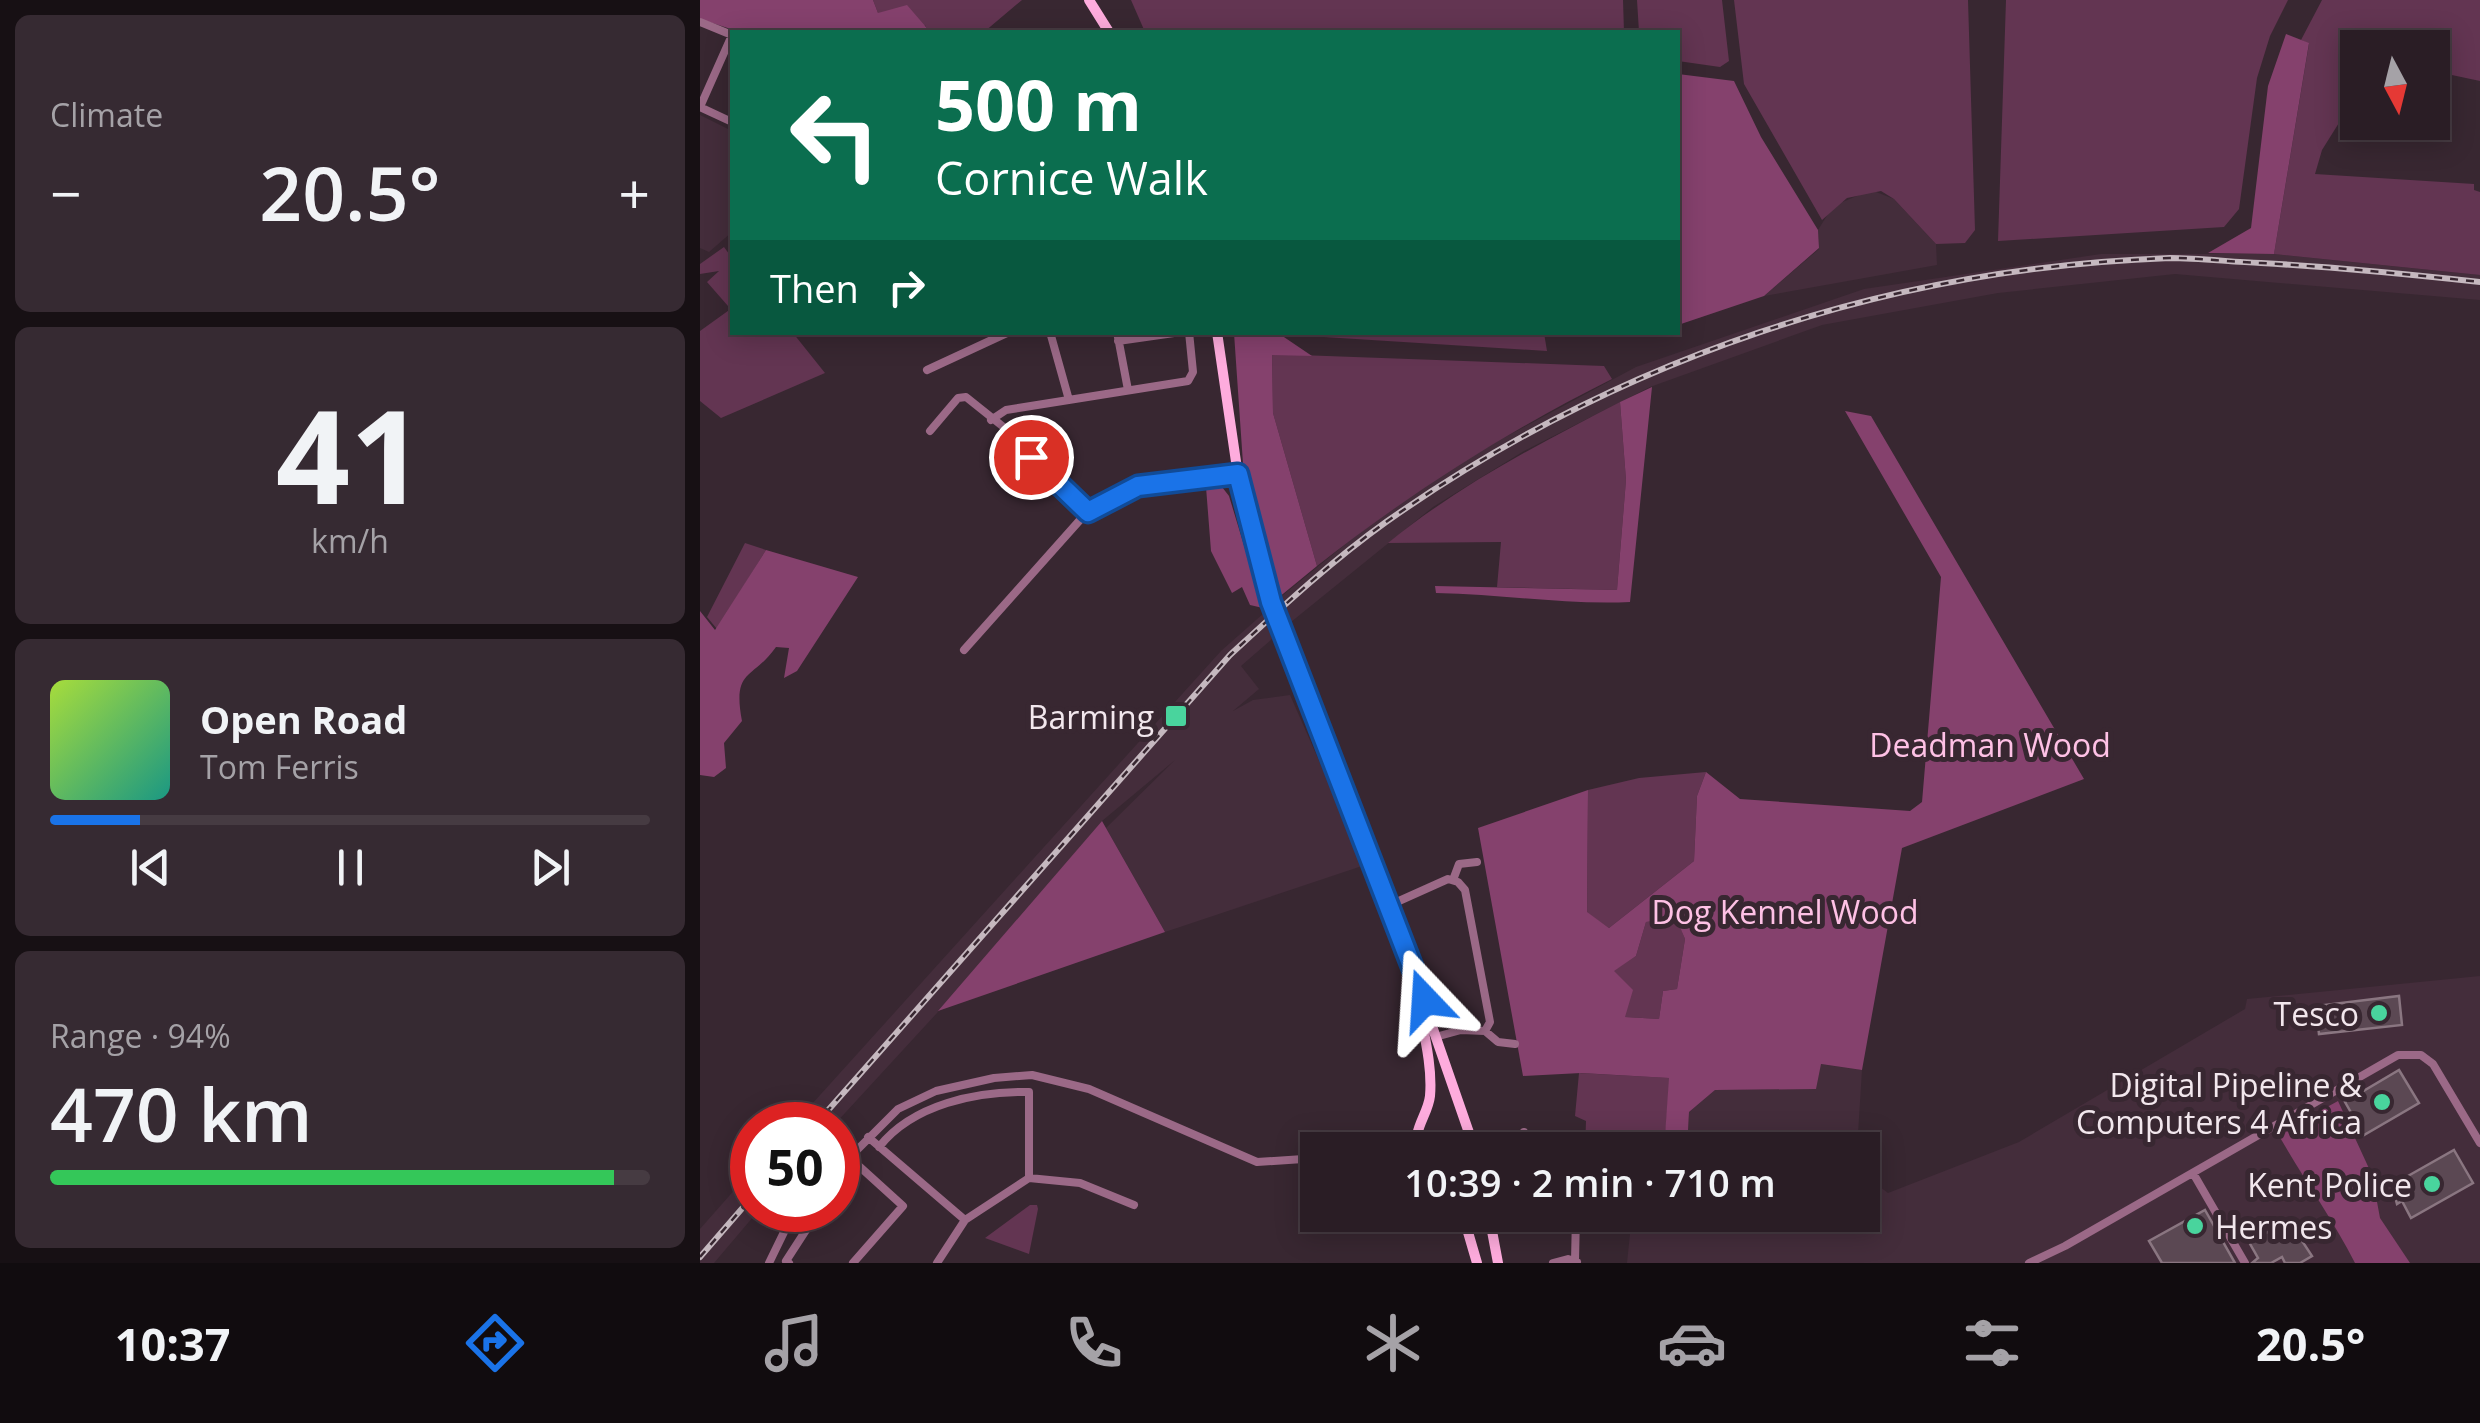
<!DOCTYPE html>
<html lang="en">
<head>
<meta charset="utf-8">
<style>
  body { margin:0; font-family:"Open Sans",sans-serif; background:#362a32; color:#f1f3f6; height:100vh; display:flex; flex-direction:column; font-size:38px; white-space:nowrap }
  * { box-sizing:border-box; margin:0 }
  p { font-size:32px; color:#a5a2a7 }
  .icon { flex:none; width:55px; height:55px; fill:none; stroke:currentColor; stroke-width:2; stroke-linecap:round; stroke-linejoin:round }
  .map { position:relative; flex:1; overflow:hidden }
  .sheet { display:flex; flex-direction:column; gap:15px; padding:15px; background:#171014; width:700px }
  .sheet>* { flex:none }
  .top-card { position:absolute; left:30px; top:30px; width:950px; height:305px; border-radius:0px; box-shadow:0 5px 25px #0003,0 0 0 2px #463b42; background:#0b6e4f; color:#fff; overflow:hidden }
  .needle { width:65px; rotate:173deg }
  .tools { position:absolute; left:1640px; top:30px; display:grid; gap:20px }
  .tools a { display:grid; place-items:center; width:110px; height:110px; border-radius:0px; background:#2a1d25; box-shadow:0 5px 25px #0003,0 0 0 2px #463b42; font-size:50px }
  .speed { position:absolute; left:30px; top:1102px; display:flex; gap:20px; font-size:50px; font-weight:700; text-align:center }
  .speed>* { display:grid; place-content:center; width:130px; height:130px; border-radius:50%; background:#2a1d25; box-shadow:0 5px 25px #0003,0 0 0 2px #463b42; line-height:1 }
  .speed .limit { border:15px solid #d22; background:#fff; color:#111 }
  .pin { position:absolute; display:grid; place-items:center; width:85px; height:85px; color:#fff; margin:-42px; border:5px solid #fff; border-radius:50%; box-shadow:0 2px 10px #0007 }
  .me { position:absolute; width:110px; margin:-55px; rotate:340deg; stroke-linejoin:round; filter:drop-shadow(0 0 8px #0008) }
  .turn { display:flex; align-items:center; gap:35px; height:210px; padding:0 40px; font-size:45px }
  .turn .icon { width:130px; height:130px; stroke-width:2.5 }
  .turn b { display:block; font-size:70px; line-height:85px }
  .then { display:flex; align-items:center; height:95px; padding:0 40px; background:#0003; gap:20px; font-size:38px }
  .big { font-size:75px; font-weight:600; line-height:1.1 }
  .sheet .tile { flex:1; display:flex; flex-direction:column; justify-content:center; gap:15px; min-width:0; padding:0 35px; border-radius:15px; background:#362a32 }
  .sheet .dial { align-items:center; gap:0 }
  .dial b { font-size:130px; line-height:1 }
  .song { display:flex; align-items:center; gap:30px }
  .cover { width:120px; height:120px; border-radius:15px; background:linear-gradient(135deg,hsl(80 70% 55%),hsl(170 70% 35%)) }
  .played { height:10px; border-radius:5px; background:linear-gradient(90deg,#1a73e8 15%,#463b42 15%) }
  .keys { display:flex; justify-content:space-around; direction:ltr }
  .heat { display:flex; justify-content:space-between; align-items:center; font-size:55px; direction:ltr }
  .charge { height:15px; border-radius:8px; background:linear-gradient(90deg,#34c759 94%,#463b42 0) }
  .trip { position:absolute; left:600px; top:1132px; width:580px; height:100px; border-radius:0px; background:#2a1d25; box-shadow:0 5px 25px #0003,0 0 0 2px #463b42; font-weight:600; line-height:100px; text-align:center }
  .menu { display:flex; height:160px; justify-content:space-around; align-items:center; background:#110c0f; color:#a5a2a7 }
  .menu .icon { width:70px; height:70px }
  .menu .active { color:#1a73e8 }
  .menu b { font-size:45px; color:#f1f3f6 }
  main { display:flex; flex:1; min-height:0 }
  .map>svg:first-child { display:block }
</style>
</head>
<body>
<main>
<section class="sheet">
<div class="tile"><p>Climate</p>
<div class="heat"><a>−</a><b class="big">20.5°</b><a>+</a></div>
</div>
<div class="tile dial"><b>41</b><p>km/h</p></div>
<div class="tile">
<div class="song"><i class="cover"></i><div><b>Open Road</b><p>Tom Ferris</p></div></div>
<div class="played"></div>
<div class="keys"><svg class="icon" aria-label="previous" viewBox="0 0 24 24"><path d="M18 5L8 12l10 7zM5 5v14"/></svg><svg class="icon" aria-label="pause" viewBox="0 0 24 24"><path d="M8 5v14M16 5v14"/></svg><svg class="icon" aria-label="next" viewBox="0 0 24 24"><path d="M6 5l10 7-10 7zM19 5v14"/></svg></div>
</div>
<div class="tile"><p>Range · 94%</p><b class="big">470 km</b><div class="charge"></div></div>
</section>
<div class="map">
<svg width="1780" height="1263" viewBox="0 0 1780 1263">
  <rect width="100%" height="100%" fill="#382731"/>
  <path fill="#442d3b" d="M0 115 32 131V232L9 252 0 248Z
    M1171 190 1194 199 1236 244 1237 265 1064 296 1119 249 1118 230 1133 206Z
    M1401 254H1574L1780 275V300L1475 274 1298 293 1122 325 950 387 824 451 733 507 591 622 578 599 685 512 768 457 936 367 1164 289Z
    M564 613 572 639 541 666 559 689 533 711 553 700 590 695 665 865 465 932 406 828 475 760 402 821 271 976 134 1125H93L521 651Z
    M1780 976V1263H927L930 1234 965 1228 967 1215H1162L1163 1174 1188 1193 1319 1142 1545 1009 1547 999Z
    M1120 1064 1162 1070 1157 1150H987L989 1112 1015 1090 1115 1089Z
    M52 1170V1210H59L14 1263H0V1229Z"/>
  <path fill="#633552" d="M173 0H322L284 32H226V26L178 13Z
    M431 0H923L924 32H445Z
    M937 0H1022L1029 61 1020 67 978 61V32H939Z
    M1034 0H1268L1275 230 1265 243 1236 244 1194 199 1181 191 1147 198 1122 220 1044 84Z
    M1306 0H1588L1570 36 1557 78 1539 209 1524 227 1298 241Z
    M1622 0H1780V81L1733 71 1732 48H1658L1657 94 1622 150 1615 174 1774 184V190L1780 192V275L1574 254 1609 44 1601 40Z
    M24 247 32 258V303L28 306 7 282 19 271 0 274V264Z
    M32 308V332L93 333 125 373 21 418 0 401V331Z
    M605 333H844L847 351 608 336Z
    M572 354 904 366 912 379C806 432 710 493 617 566L573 413Z
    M920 402 926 480 917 590 797 587 801 542 688 543C759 485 839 444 920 402Z
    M45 543 66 550 17 629 7 617Z
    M1006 772 997 796 994 861 909 928 887 913 888 790 939 778Z
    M976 917 985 939 977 989 963 991 959 1019 925 1017 913 971 936 956 946 922Z
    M879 1073 970 1078 964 1150H885L886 1121 875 1116Z
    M330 1205H337L338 1209 329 1254 285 1238Z
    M883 1215H956L930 1234 882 1232Z"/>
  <path fill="#85416d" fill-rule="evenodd" d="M0 0H173L178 13 207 5 226 27V32H40L0 19Z
    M1586 34 1609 43 1574 254 1508 253 1551 228 1568 86Z
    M978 74 1034 81 1061 137 1118 230 1119 248 1064 296 978 325Z
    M534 333H578L612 356 572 355 573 413 617 566 578 598 544 478Z
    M952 387 930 602C866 605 801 594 736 593L735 586 917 590 926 480 920 402Z
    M1145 411 1171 416 1384 779 1202 848 1162 1070 1121 1064 1116 1089 1015 1090 989 1112 987 1150H964L969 1078 881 1073 823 1076 778 828 888 790 887 912 909 928 994 861 997 796 1006 772 1040 799 1210 811 1222 802 1241 577ZM976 918 985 939 977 989 963 991 959 1019 925 1017 933 990 914 971 936 956 946 922Z
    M506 487H522L529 496 563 608 550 605 542 587 532 593 511 551Z
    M66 550 158 577 97 671 84 678 89 648 76 647C53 680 32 668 42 721L24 743 26 768 14 777 0 775V611L15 630Z
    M402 821 465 932 238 1011Z
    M1638 1101 1672 1175 1680 1218 1710 1263H1655C1632 1218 1603 1178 1578 1134Z"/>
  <path fill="#5b4853" stroke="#8a7681" stroke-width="2.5" d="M1699 996 1702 1025 1619 1034 1616 1006Z
    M1699 1070 1719 1103 1664 1135 1645 1102Z
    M1754 1150 1773 1183 1711 1218 1702 1201 1697 1204 1692 1185Z
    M1505 1210 1535 1263H1462L1449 1241Z
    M1589 1221 1612 1256 1600 1263H1585L1582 1257 1571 1263H1552L1558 1258 1549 1242Z"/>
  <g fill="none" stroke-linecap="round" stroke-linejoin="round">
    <path stroke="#9b6987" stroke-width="8" d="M0 22 32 35
      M0 107 32 35
      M0 107 32 122
      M350 332 369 400
      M417 332 428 390
      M418 341 481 332
      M227 370 309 332
      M291 420 306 410 488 381 493 372 489 332
      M230 431 258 398 266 397 316 437 388 511
      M264 650 388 511 438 486 538 474
      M753 880 759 864 777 862
      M690 905 748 879 758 882 765 890 790 1022 785 1031 761 1030 739 1036
      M785 1031 798 1042 815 1044
      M824 1132 828 1150
      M168 1137 265 1220 329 1178
      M179 1147C213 1104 277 1091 329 1092V1178L380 1183 434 1205
      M674 1150 716 1142
      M138 1169 198 1109 236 1091 294 1078 332 1075 389 1089 557 1162 618 1158
      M1493 1173 1545 1263
      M138 1190 160 1167 203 1206 153 1263
      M875 1261 876 1215
      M69 1263 86 1228 100 1210
      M89 1263 86 1261 119 1210
      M237 1263 265 1220
      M853 1263 868 1259 877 1262
      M1329 1263 1365 1246 1698 1055H1721L1733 1064 1780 1143"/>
    <path stroke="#feacdd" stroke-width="10" d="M389 0 409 32
      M517 332 540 489 571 602
      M588 649 690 905 775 1150
      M716 990C721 1024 733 1062 730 1096 728 1115 711 1131 719 1150
      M763 1215 777 1263
      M789 1215 798 1263"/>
    <defs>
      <path id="rail" d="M115 1125 530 655C580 609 630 562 686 522 918 359 1186 268 1470 258 1500 258 1531 262 1561 263 1634 267 1707 274 1780 282
        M0 1257 52 1197"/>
    </defs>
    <use href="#rail" stroke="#c5b8bf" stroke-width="6"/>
    <use href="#rail" stroke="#382731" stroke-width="2.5" stroke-dasharray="8" stroke-linecap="butt"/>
    <path stroke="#feacdd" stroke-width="10" d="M571 602 588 649"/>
  </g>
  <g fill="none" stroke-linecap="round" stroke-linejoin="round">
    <defs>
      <path id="route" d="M331 457 388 512 438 486 538 474 571 602 725 1000"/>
    </defs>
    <use href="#route" stroke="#114b97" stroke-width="25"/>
    <use href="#route" stroke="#1a73e8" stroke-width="18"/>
  </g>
  <g fill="#49d49d" stroke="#382731" stroke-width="4">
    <rect x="464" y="704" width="24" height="24" rx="5"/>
    <circle cx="1679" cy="1013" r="10"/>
    <circle cx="1682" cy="1102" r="10"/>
    <circle cx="1732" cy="1184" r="10"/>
    <circle cx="1495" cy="1226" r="10"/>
  </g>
  <g text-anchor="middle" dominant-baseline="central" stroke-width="10" stroke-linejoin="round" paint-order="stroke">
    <g font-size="32" fill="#f2e7ed" stroke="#382731" text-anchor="end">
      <text x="454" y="716">Barming</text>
      <text x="1659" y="1013">Tesco</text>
      <text x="1662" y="1084">Digital Pipeline &amp;<tspan x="1662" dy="37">Computers 4 Africa</tspan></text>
      <text x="1712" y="1184">Kent Police</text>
      <text x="1515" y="1226" text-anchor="start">Hermes</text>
    </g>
    <g font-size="32" fill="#fec1e5" stroke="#382731">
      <text x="1290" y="744">Deadman Wood</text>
      <text x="1085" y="911">Dog Kennel Wood</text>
    </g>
  </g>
</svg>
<div class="tools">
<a><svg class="needle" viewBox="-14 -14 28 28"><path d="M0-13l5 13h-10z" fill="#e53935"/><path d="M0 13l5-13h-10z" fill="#a5a2a7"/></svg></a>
</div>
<div class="speed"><div class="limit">50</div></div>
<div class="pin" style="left:331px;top:457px;background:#d93025"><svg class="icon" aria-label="arrive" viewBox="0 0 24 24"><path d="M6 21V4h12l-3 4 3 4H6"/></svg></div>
<svg class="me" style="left:725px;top:1000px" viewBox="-20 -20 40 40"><path d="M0-17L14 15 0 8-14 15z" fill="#1a73e8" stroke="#fff" stroke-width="4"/></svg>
<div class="trip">10:39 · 2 min · 710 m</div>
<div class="top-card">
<div class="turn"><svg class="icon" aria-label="left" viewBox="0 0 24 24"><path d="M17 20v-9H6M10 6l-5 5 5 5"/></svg><div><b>500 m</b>Cornice Walk</div></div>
<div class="then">Then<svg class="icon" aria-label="right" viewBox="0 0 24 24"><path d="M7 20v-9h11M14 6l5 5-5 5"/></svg></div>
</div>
</div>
</main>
<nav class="menu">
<b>10:37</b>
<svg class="icon active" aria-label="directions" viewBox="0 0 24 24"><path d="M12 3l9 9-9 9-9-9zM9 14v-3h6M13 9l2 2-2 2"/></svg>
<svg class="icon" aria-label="music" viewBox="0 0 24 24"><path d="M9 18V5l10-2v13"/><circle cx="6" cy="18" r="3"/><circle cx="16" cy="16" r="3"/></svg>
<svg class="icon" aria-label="phone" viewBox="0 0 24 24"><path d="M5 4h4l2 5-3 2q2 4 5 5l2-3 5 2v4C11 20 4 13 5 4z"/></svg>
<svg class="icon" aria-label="climate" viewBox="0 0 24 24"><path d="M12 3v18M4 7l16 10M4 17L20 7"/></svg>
<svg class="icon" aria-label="car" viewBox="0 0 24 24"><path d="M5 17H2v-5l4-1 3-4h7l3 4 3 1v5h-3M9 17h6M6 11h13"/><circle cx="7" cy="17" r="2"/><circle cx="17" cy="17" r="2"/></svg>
<svg class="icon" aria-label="filters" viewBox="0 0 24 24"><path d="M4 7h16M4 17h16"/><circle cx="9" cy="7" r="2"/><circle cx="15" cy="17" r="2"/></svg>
<b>20.5°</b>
</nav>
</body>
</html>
